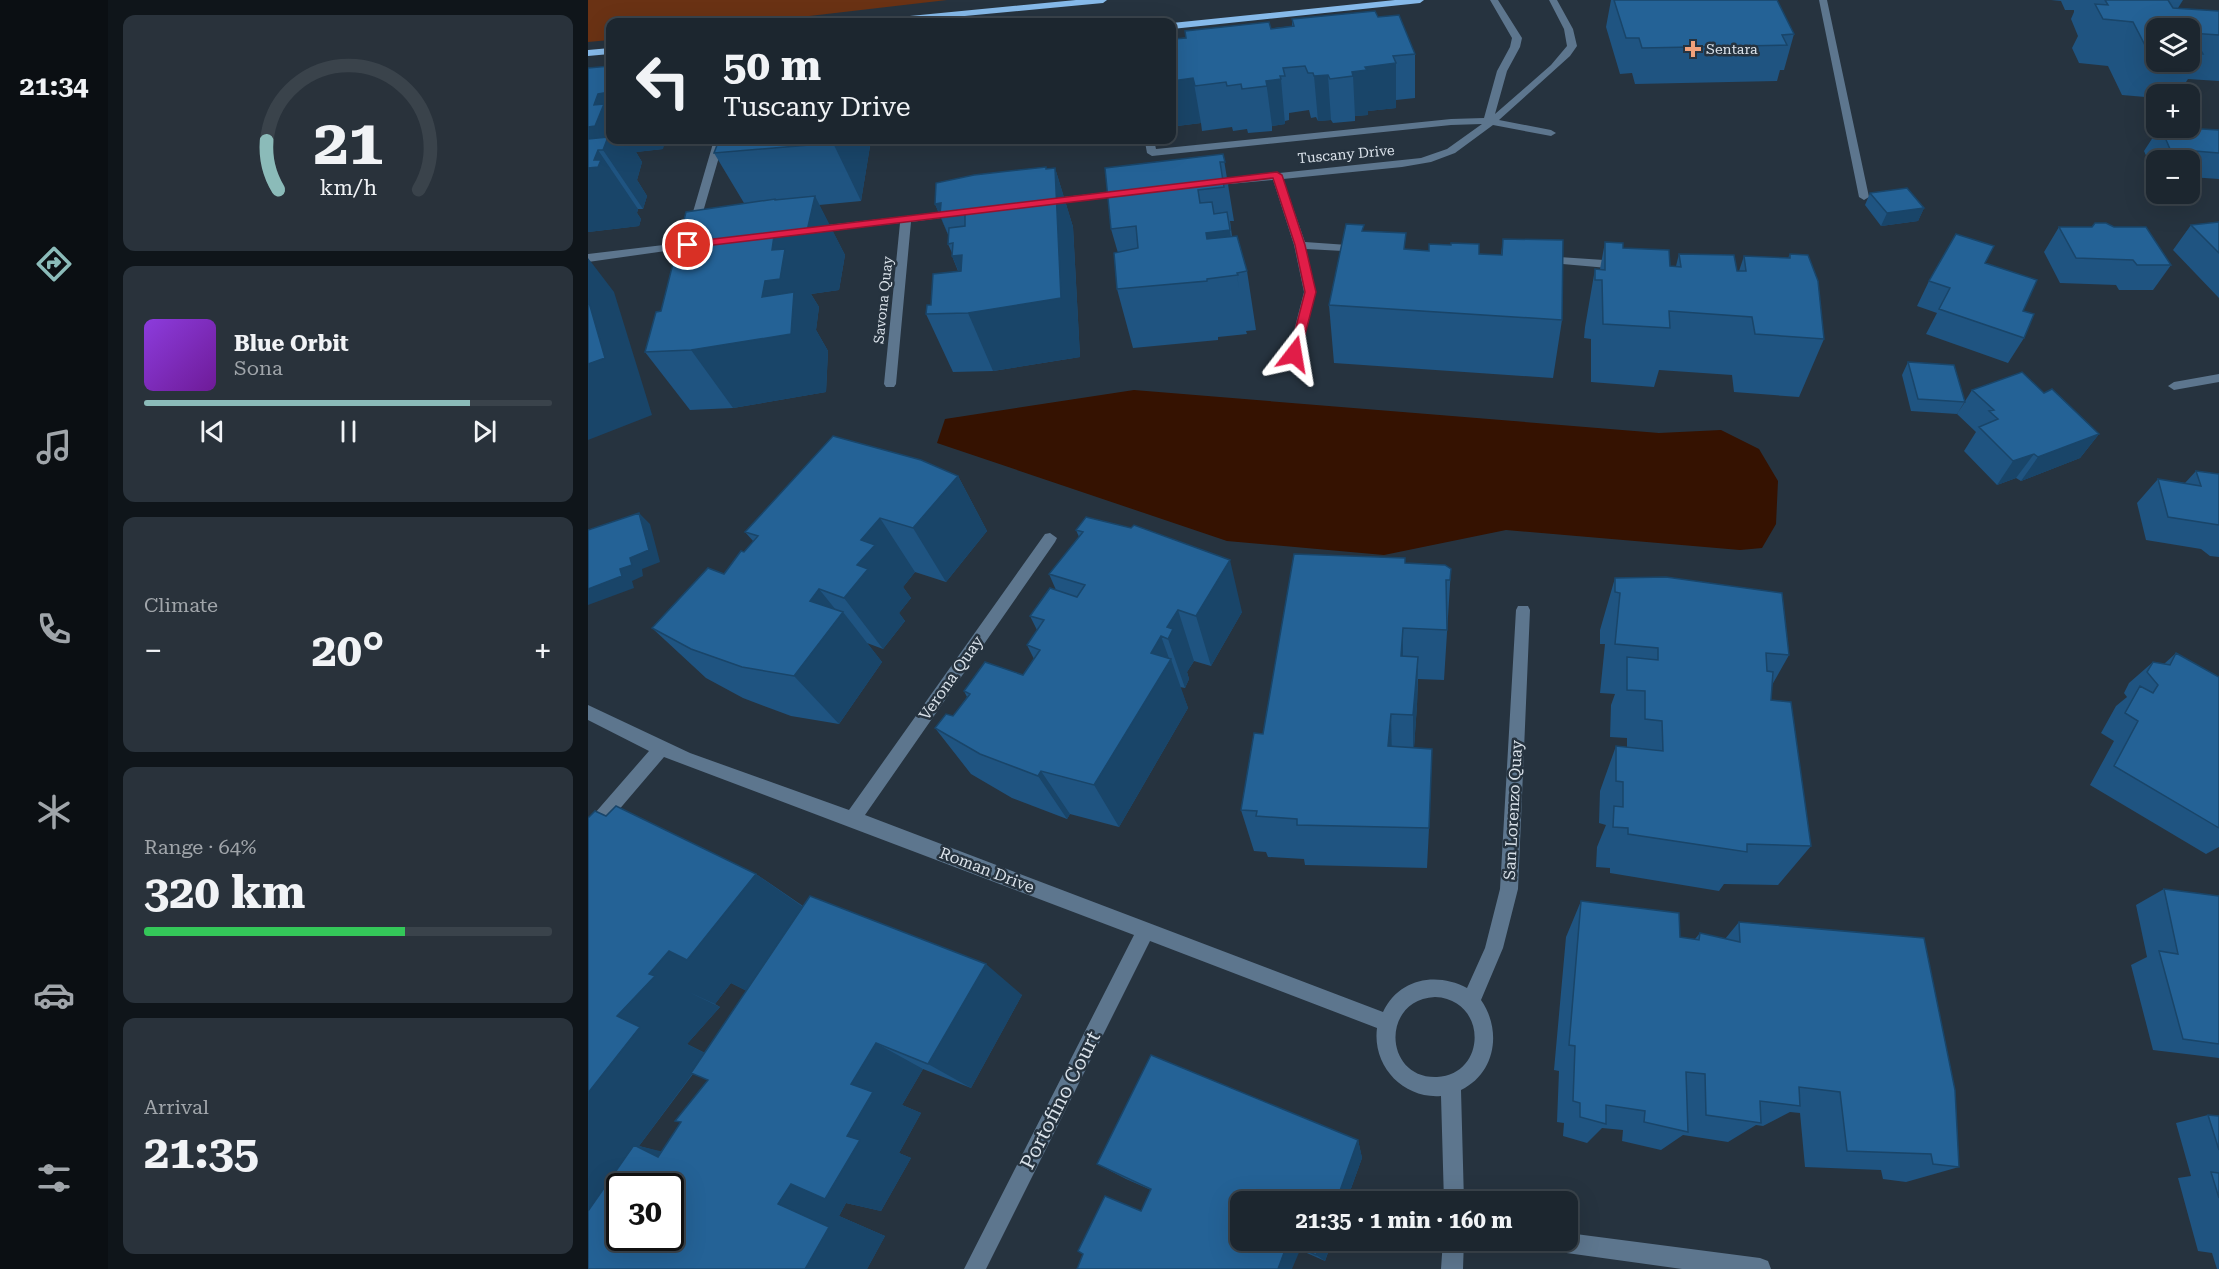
<!DOCTYPE html>
<html lang="en">
<head>
<meta charset="utf-8">
<style>
  body { margin:0; font-family:"Roboto Serif",serif; background:#29323b; color:#f1f3f6; height:100vh; display:flex; flex-direction:column; font-size:22px; white-space:nowrap }
  * { box-sizing:border-box; margin:0 }
  p { font-size:20px; color:#a0a5aa }
  .icon { flex:none; width:33px; height:33px; fill:none; stroke:currentColor; stroke-width:2; stroke-linecap:round; stroke-linejoin:round }
  .map { position:relative; flex:1; overflow:hidden }
  .side { display:flex; flex-direction:column; gap:15px; padding:15px; background:#0f151a; width:480px }
  .side>* { flex:none }
  .hud { position:absolute; left:18px; top:18px; width:570px; height:126px; border-radius:12px; box-shadow:0 6px 24px #0002,0 0 0 2px #3a434b; background:#1c262f; color:#f1f3f6; overflow:hidden }
  .buttons { position:absolute; left:1558px; top:18px; display:grid; gap:12px }
  .buttons a { display:grid; place-items:center; width:54px; height:54px; border-radius:12px; background:#1c262f; box-shadow:0 6px 24px #0002,0 0 0 2px #3a434b; font-size:30px }
  .speed { position:absolute; left:18px; top:1173px; display:flex; gap:12px; font-size:30px; font-weight:700; text-align:center }
  .speed>* { display:grid; place-content:center; width:78px; height:78px; border-radius:50%; background:#1c262f; box-shadow:0 6px 24px #0002,0 0 0 2px #3a434b; line-height:1 }
  .speed .limit { border:3px solid #111; border-radius:9px; background:#fff; color:#111 }
  .pin { position:absolute; display:grid; place-items:center; width:51px; height:51px; color:#fff; margin:-26px; border:3px solid #fff; border-radius:50%; box-shadow:0 2px 6px #0007 }
  .me { position:absolute; width:66px; margin:-33px; rotate:14deg; stroke-linejoin:round; filter:drop-shadow(0 0 4px #0008) }
  .turn { display:flex; align-items:center; gap:21px; height:126px; padding:0 18px; font-size:27px }
  .turn .icon { width:78px; height:78px; stroke-width:2.5 }
  .turn b { display:block; font-size:42px; line-height:51px }
  .big { font-size:45px; font-weight:700; line-height:1.1 }
  .side .tile { flex:1; display:flex; flex-direction:column; justify-content:center; gap:9px; min-width:0; padding:0 21px; border-radius:12px; background:#29323b }
  .side .dial { align-items:center; gap:0 }
  .dial svg { height:156px; overflow:visible; fill:none; stroke:#3a434b; stroke-width:7; stroke-linecap:round; text-anchor:middle }
  .dial text { fill:#f1f3f6; stroke:none }
  .song { display:flex; align-items:center; gap:18px }
  .cover { width:72px; height:72px; border-radius:9px; background:linear-gradient(135deg,hsl(270 70% 55%),hsl(280 70% 35%)) }
  .played { height:6px; border-radius:3px; background:linear-gradient(90deg,#8bbbb9 80%,#3a434b 80%) }
  .keys { display:flex; justify-content:space-around; direction:ltr }
  .heat { display:flex; justify-content:space-between; align-items:center; font-size:33px; direction:ltr }
  .charge { height:9px; border-radius:4px; background:linear-gradient(90deg,#34c759 64%,#3a434b 0) }
  .trip { position:absolute; left:642px; top:1191px; width:348px; height:60px; border-radius:12px; background:#1c262f; box-shadow:0 6px 24px #0002,0 0 0 2px #3a434b; font-weight:700; line-height:60px; text-align:center }
  main { display:flex; flex:1; min-height:0 }
  .tab-bar { display:flex; flex-direction:column; width:108px; justify-content:space-around; align-items:center; background:#0b0f13; color:#a0a5aa }
  .tab-bar .icon { width:42px; height:42px }
  .tab-bar .active { color:#8bbbb9 }
  .tab-bar b { font-size:27px; color:#f1f3f6 }
  .map>svg:first-child { display:block }
</style>
</head>
<body>
<main>
<nav class="tab-bar">
<b>21:34</b>
<svg class="icon active" aria-label="directions" viewBox="0 0 24 24"><path d="M12 3l9 9-9 9-9-9zM9 14v-3h6M13 9l2 2-2 2"/></svg>
<svg class="icon" aria-label="music" viewBox="0 0 24 24"><path d="M9 18V5l10-2v13"/><circle cx="6" cy="18" r="3"/><circle cx="16" cy="16" r="3"/></svg>
<svg class="icon" aria-label="phone" viewBox="0 0 24 24"><path d="M5 4h4l2 5-3 2q2 4 5 5l2-3 5 2v4C11 20 4 13 5 4z"/></svg>
<svg class="icon" aria-label="climate" viewBox="0 0 24 24"><path d="M12 3v18M4 7l16 10M4 17L20 7"/></svg>
<svg class="icon" aria-label="car" viewBox="0 0 24 24"><path d="M5 17H2v-5l4-1 3-4h7l3 4 3 1v5h-3M9 17h6M6 11h13"/><circle cx="7" cy="17" r="2"/><circle cx="17" cy="17" r="2"/></svg>
<svg class="icon" aria-label="filters" viewBox="0 0 24 24"><path d="M4 7h16M4 17h16"/><circle cx="9" cy="7" r="2"/><circle cx="15" cy="17" r="2"/></svg>
</nav>
<section class="side">
<div class="tile dial"><svg viewBox="0 0 100 80">
<path d="M14 69A42 42 0 1 1 86 69"/>
<path d="M14 69A42 42 0 0 1 8 44" stroke="#8bbbb9"/>
<text x="50" y="56" font-size="32" font-weight="700">21</text>
<text x="50" y="72" font-size="11">km/h</text>
</svg></div>
<div class="tile">
<div class="song"><i class="cover"></i><div><b>Blue Orbit</b><p>Sona</p></div></div>
<div class="played"></div>
<div class="keys"><svg class="icon" aria-label="previous" viewBox="0 0 24 24"><path d="M18 5L8 12l10 7zM5 5v14"/></svg><svg class="icon" aria-label="pause" viewBox="0 0 24 24"><path d="M8 5v14M16 5v14"/></svg><svg class="icon" aria-label="next" viewBox="0 0 24 24"><path d="M6 5l10 7-10 7zM19 5v14"/></svg></div>
</div>
<div class="tile"><p>Climate</p>
<div class="heat"><a>−</a><b class="big">20°</b><a>+</a></div>
</div>
<div class="tile"><p>Range · 64%</p><b class="big">320 km</b><div class="charge"></div></div>
<div class="tile"><p>Arrival</p><b class="big">21:35</b></div>
</section>
<div class="map">
<svg width="1631" height="1269" viewBox="0 0 1631 1269">
  <rect width="100%" height="100%" fill="#26333f"/>
  <path fill="#6a3214" d="M0 0H359L169 22H22V40L0 42Z"/>
  <path fill="#351201" d="M546 390 1071 433 1133 430 1171 449 1190 481 1188 524 1174 548 1152 550 918 530 796 555 639 541 349 443 357 419Z"/>
  <g fill="none" stroke-linecap="round" stroke-linejoin="round">
    <path fill="#5d768e" fill-rule="evenodd" d="M902 0H910L934 38 932 47 919 71 907 114 963 65 979 46 976 29 961 0H969L985 29 989 46 982 56 911 120 963 130 968 133 963 136 905 125 867 153 843 162 814 167 695 179 717 242 774 246 780 249 774 252 718 249 728 292 712 354 710 357H702L700 354 716 292 706 245 685 180 621 186 617 185V181L833 158 859 149 894 124 863 125 564 156 559 153 557 142 566 140 568 149 863 119 896 118 909 71 922 47 924 38Z
      M1231 0H1239L1281 197 1276 200 1271 197Z
      M126 140H136L110 229 105 232 100 229Z
      M538 190 543 193 542 195 458 205 453 202 458 199Z
      M371 210 375 211V215L323 222 308 384 306 387H298L296 384 312 223 222 233 217 230 222 227Z
      M109 241 113 242V246L0 262V254Z
      M956 256 1031 261 1037 265 1031 269 952 262V258Z
      M1631 374V382L1586 390 1580 386 1586 382Z
      M462 533 469 538 467 542 277 815 795 1012C811 978 849 972 879 988L897 948 912 889 928 610 930 606H940L942 610 930 889 915 948 893 1000C914 1030 908 1073 873 1090L876 1202H856L853 1096C815 1099 784 1066 789 1028L562 941 398 1269H376L546 935 76 757 6 839 0 841V821L61 751 0 720V705L102 753 261 810 457 534ZM847 997C899 999 900 1074 849 1077 796 1079 792 1000 847 997Z
      M980 1233 1172 1258 1180 1261 1183 1269H1094L957 1250 950 1247 947 1240H980Z
      M855 1240H876L875 1269H853Z"/>
    <path fill="#86baea" fill-rule="evenodd" d="M488 0H519L515 3 313 22H287L291 19Z
      M807 0H836L832 3 584 29V23Z
      M22 48V54L0 56V50Z"/>
  </g>
  <path fill="#1f5481" fill-rule="evenodd" d="M1023 0H1189L1206 34 1196 70H1192L1189 81 1047 84 1044 73 1032 74 1018 27Z
    M1463 0H1595L1590 8 1631 11V81L1600 79 1590 94H1569V98L1534 95 1520 66 1491 63 1484 48 1490 36 1483 19 1486 12V10H1477L1473 1ZM1569 28H1602V62H1569Z
    M790 17 827 54V98L808 100V108L780 111V115L767 116V121L745 123 743 120 730 121 728 117 723 118 721 110 701 113V120L697 121V124L684 126V131L660 133 659 129 645 131 644 127 614 131 613 123 589 126 584 95V39L704 26V19Z
    M0 68 75 149 48 152 54 162 49 180 59 196 55 209H50L49 213 53 219 51 226 0 232Z
    M1571 128H1597L1631 130V179L1602 177V160H1569V174H1566L1556 151Z
    M283 140 273 201 231 205 257 255 251 290 223 294 231 307 228 330 240 351 238 392 145 408 102 410 57 352 73 311 156 203 126 153Z
    M635 154 646 221H642L644 236 659 271 668 330 658 331 659 334 630 337V340L545 348 529 289 530 253 523 229Z
    M467 168 485 227 492 357 405 371 365 372 338 314 343 305 370 271 364 256V253L360 244 361 237 347 204 458 169Z
    M1282 193 1336 208 1330 221 1293 226 1277 205Z
    M1631 222V298L1585 250 1603 225Z
    M1471 227 1583 265 1565 290H1531L1528 285 1472 283 1456 252Z
    M776 231 818 249 913 255 915 239 974 320 965 378 746 363 741 305Z
    M1017 242 1035 248 1082 266H1088L1091 254 1149 271H1151L1156 256 1200 258 1202 254 1236 339 1211 397 1146 392 1144 375 1071 370 1066 387 1003 382V339L996 338 997 327 1007 269H1012Z
    M1397 263 1435 311 1436 338 1420 363 1338 334 1349 313 1329 306 1341 281Z
    M1320 362 1377 402 1369 414 1323 411 1314 375Z
    M1384 390 1456 393 1511 434 1492 458 1433 481 1428 478 1409 485 1376 451 1388 432 1369 414Z
    M1608 471 1631 474V557L1622 556 1613 549 1558 540 1549 503 1570 479 1597 483Z
    M370 476 399 531 358 582 327 572 315 587 323 598 311 613 317 621 295 649 279 643 294 662 251 724 203 716 155 698 118 678 64 628 136 574 166 542 157 532Z
    M498 517 654 612 623 666 606 661 599 672 601 679 597 688 592 687 600 708 531 827 482 814 479 819 424 798 383 774 347 728 365 716 379 697 376 691 435 675 446 659 439 645 449 630 442 616 468 590 461 574 491 537 488 530Z
    M817 563 863 569 856 680 830 679 829 705 826 748 841 828 839 868 717 865 716 859 680 857 678 852 666 851 653 810 675 734Z
    M1027 578 1201 655 1184 685 1183 700 1223 846 1190 885 1136 884 1131 891 1022 873V868L1008 867 1009 847 1018 825 1011 823 1012 791 1028 746 1039 747V738L1022 737 1023 705 1027 694 1012 693 1017 644H1012V630Z
    M1588 653 1631 677V847L1618 854 1502 785 1526 741 1513 733 1528 706 1539 697 1536 693 1541 683 1565 662 1576 664Z
    M0 818 168 874 215 906 434 995 383 1088 335 1069 314 1105 333 1113 311 1153 323 1158 293 1211 258 1203 251 1216 297 1236 279 1269H0ZM143 983 159 991 117 1053 99 1044 132 1007 127 1004ZM105 1074 120 1080 93 1123 73 1152 51 1146Z
    M1576 889 1631 896V1058L1565 1050 1543 965 1559 957 1548 905Z
    M993 901 1092 937 1107 939 1112 933 1137 939 1151 922 1371 1167 1318 1182 1295 1179 1293 1170 1217 1167 1212 1113 1202 1112 1175 1126 1168 1125 1140 1142 1095 1135 1073 1150 1034 1141 1035 1130 1014 1128 999 1143 975 1136 976 1123 969 1122 971 1071 966 1070 978 937Z
    M1620 1115 1631 1116V1269H1629L1624 1253 1610 1251 1590 1178 1603 1176 1588 1123Z
    M770 1140 774 1158 737 1261 712 1250 553 1211 563 1190 538 1179 509 1164Z"/>
  <path fill="#194569" d="M808 63V108L780 111V115L767 116 765 76 764 72 777 67Z
    M740 75 743 120 730 121 726 76Z
    M605 78 613 123 589 126 584 95V81Z
    M693 79 697 124 684 126 678 81Z
    M22 92V140H78L75 149 48 152 54 162 49 180 59 196 55 209 15 150H10L50 209 49 213 53 219 51 226 0 232V127L10 94Z
    M246 140H283L273 201 245 143Z
    M467 168 485 227 492 357 405 371 380 313 388 312 364 256 374 255 469 203Z
    M610 190 618 233 629 231 639 212 651 288 649 275 626 278Z
    M227 196 257 255 251 290 223 294 231 307 228 330 240 351 238 392 145 408 103 350 174 297 187 199 206 233Z
    M353 203 352 215 364 244 347 204Z
    M1336 208 1330 221 1293 226 1299 213Z
    M0 258 26 292 64 415 0 440Z
    M1511 434 1492 458 1433 481 1450 457Z
    M1446 454 1428 478 1409 485 1425 461Z
    M370 476 399 531 358 582 325 528Z
    M51 513 62 524 72 562 54 569 55 576 44 581 46 588 0 605V589L32 569 42 558Z
    M292 518 327 572 315 587 323 598 311 613 317 621 295 649 256 598 269 565 273 540Z
    M642 560 654 612 623 666 608 616Z
    M231 589 252 615 255 612 294 662 251 724 206 676 222 601Z
    M590 610 606 661 599 672 601 679 597 688 580 639 579 627Z
    M815 628V678L813 656Z
    M573 636 582 661 583 659 600 708 531 827 506 785 563 653Z
    M830 657 829 705 825 761V715Z
    M803 714 804 760 800 746Z
    M453 771 482 814 479 819 450 776Z
    M168 874 221 911 161 992 143 983 127 1004 61 974 81 951Z
    M398 964 434 995 383 1088 340 1064Z
    M67 976 132 1007 99 1044 119 1054 51 1146 118 1162 70 1157 0 1216V1093L29 1016Z
    M288 1043 335 1069 314 1105 333 1113 311 1153 323 1158 293 1211 258 1203 251 1216 297 1236 279 1269H217L190 1204 203 1184 259 1136 263 1084Z
    M770 1140 774 1158 758 1202H748Z
    M733 1240H744L737 1261 728 1255Z
    M700 1242 712 1250 704 1269H690Z"/>
  <path fill="#246296" stroke="#194569" stroke-width="1.5" fill-rule="evenodd" d="M1026 0H1189L1206 34 1194 35 1199 45 1054 48 1051 38H1038Z
    M1517 0H1580L1585 8 1631 11V35L1603 33 1615 54H1602V28H1569V51H1560L1545 22 1515 19 1507 4 1520 5Z
    M787 11 790 17 811 15 827 54 805 56 808 63 777 67 779 70 764 72 765 76 742 79 740 75 726 76 725 73H720L717 66 695 68 697 76H692L693 79 678 81 679 86 654 89 653 84 639 86 638 82 607 86 605 78 584 81V39L598 38 597 31 681 22 683 29 706 26 704 19Z
    M22 66V92L10 94 6 105 16 104 7 126 0 127V68Z
    M1573 128H1597L1631 130V153L1582 149Z
    M20 137 15 150H10L6 160H13L10 167 0 168V139Z
    M131 140H246L245 143 126 153Z
    M635 154 637 162H632L636 187 610 190 612 203 624 202 626 214 639 212 642 230 618 233 619 239 649 236 659 271 649 273 650 275 619 279V281L529 289 526 253 550 248 548 226 523 229 517 168Z
    M458 167V169L467 168 473 298 380 313 338 314 339 305H343L345 274 373 271 374 255 364 256 365 243 360 244 361 228 377 226V213L352 215 353 203 347 204 348 183 386 175Z
    M1319 188 1336 208 1299 213 1282 193Z
    M227 196 219 231 186 236 184 250 197 249 192 279 177 281 174 297 206 292 203 334 103 350 57 352 68 312 73 311 98 212 187 199V200Z
    M1631 222V253L1603 225Z
    M1507 223H1518L1526 227H1558L1583 265H1549L1545 260 1488 258 1471 227H1504Z
    M758 224 776 225 774 231 818 233 816 249 841 251V244L863 245V243L891 244V254L914 255 915 239 975 240 974 320 741 305Z
    M1368 234 1406 246 1397 263 1449 280 1435 311 1446 314 1436 338 1351 309 1362 288 1341 281Z
    M1017 242 1035 243V248L1081 250 1082 266 1093 267 1091 254 1146 255 1149 271H1158L1156 256 1202 258V254L1220 255 1230 281 1236 339 1167 334 1164 317 1081 311 1082 328 1015 324 1014 280H1007V269L1017 270Z
    M0 299 17 358 0 364Z
    M1320 362 1366 365 1377 402 1330 399Z
    M1434 372 1456 393 1464 389 1511 434 1450 457 1446 454 1425 461 1391 427 1410 419 1401 411 1406 410 1384 390Z
    M245 436 333 460 370 476 325 528 292 518 273 540 287 545 269 565 280 569 256 598 231 589 222 601 255 612 206 676 154 667 103 649 64 628 120 568 136 574 153 551 156 552 170 536 157 532Z
    M1608 471 1631 474V525L1580 517 1570 479 1613 486Z
    M51 513 61 550 42 558 44 565 32 569 34 576 0 589V530Z
    M498 517 543 528 546 525 642 560 608 616 590 610 579 627 585 629 580 639 573 636 563 653 583 659 506 785 453 771 450 776 392 754 347 728 358 714 365 716 382 694 376 691 397 662 435 675 452 650 439 645 456 620 442 616 462 588 489 597 497 585 461 574 495 532 488 530Z
    M706 554 817 558V563L857 565 863 569 862 580H858L859 630 815 628 813 656 830 657 825 715 803 714 800 746 844 749 841 828 709 825V819L668 816 669 811 653 810 666 733 675 734Z
    M1078 577 1194 593 1201 655 1178 653 1179 671 1185 672 1183 700 1203 702 1223 846 1159 844V852L1040 834V828L1025 827 1026 806 1035 807V782L1028 781V746L1075 751 1074 721 1057 719V691L1039 690V657L1070 660V648L1027 644 1032 593 1027 592V578Z
    M1588 653 1631 677V828L1526 766 1550 721 1537 713 1552 686 1565 693 1570 685 1559 672 1565 662 1582 665Z
    M28 806 168 874 99 960 81 951 61 974 67 976 29 1016 52 1027 0 1093V818L7 811 18 816Z
    M1576 889 1631 896V1044L1595 1039 1571 951 1590 954Z
    M222 896 398 964 340 1064 288 1043 263 1084 285 1092 259 1136 272 1140 237 1199 203 1184 190 1204 241 1227 217 1269H0V1211L46 1145 70 1157 93 1122 87 1121 120 1080 103 1073ZM32 1186H82V1238H32Z
    M993 901 1091 913 1092 937 1111 940 1112 933 1152 942 1151 922 1336 938 1367 1090 1371 1167 1345 1164 1343 1154 1259 1151 1252 1092 1211 1087 1212 1106 1172 1101 1173 1123 1118 1115 1117 1074 1098 1072 1100 1132 1056 1122 1057 1111 1018 1105V1124L992 1117V1103L985 1101 987 1046 981 1045Z
    M563 1055 770 1140 748 1202H652V1240H733L728 1255 700 1242 690 1269H489L495 1254 490 1251 517 1196 553 1211 563 1189 509 1164Z
    M1620 1115 1631 1116V1150Z
    M1623 1172 1631 1173V1198Z"/>
  <path fill="#e11d48" stroke="#92132f" stroke-width="1.5" d="M689 172 694 175 717 245 728 292 712 354 706 358 701 354 717 292 707 245 685 178 100 248 95 245 100 242Z"/>
  <path fill="#f1a17b" stroke="#26333f" stroke-width="2" d="M1102 40h6v6h6v6h-6v6h-6v-6h-6v-6h6z"/>
  <g text-anchor="middle" dominant-baseline="central" stroke-width="5" stroke-linejoin="round" paint-order="stroke">
    <g font-size="14" fill="#dae2ea" stroke="#26333f" text-anchor="start">
      <text x="1118" y="49">Sentara</text>
    </g>
    <g font-size="14" fill="#dae2ea" stroke="#26333f">
      <text transform="translate(758 154) rotate(-5)">Tuscany Drive</text>
      <text transform="translate(295 300) rotate(-84)">Savona Quay</text>
    </g>
    <g font-size="16" fill="#dae2ea" stroke="#26333f">
      <text transform="translate(363 678) rotate(-55)">Verona Quay</text>
      <text transform="translate(925 810) rotate(-87)">San Lorenzo Quay</text>
      <text transform="translate(399 870) rotate(21)">Roman Drive</text>
    </g>
    <g font-size="20" fill="#dae2ea" stroke="#26333f">
      <text transform="translate(472 1100) rotate(-63)">Portofino Court</text>
    </g>
  </g>
</svg>
<div class="buttons">
<a><svg class="icon" aria-label="layers" viewBox="0 0 24 24"><path d="M12 4l9 5-9 5-9-5zM3 14l9 5 9-5"/></svg></a>
<a>+</a>
<a>−</a>
</div>
<div class="speed"><div class="limit">30</div></div>
<div class="pin" style="left:100px;top:245px;background:#d93025"><svg class="icon" aria-label="arrive" viewBox="0 0 24 24"><path d="M6 21V4h12l-3 4 3 4H6"/></svg></div>
<svg class="me" style="left:706px;top:354px" viewBox="-20 -20 40 40"><path d="M0-17L14 15 0 8-14 15z" fill="#e11d48" stroke="#fff" stroke-width="4"/></svg>
<div class="trip">21:35 · 1 min · 160 m</div>
<div class="hud">
<div class="turn"><svg class="icon" aria-label="left" viewBox="0 0 24 24"><path d="M17 20v-9H6M10 6l-5 5 5 5"/></svg><div><b>50 m</b>Tuscany Drive</div></div>
</div>
</div>
</main>
</body>
</html>
